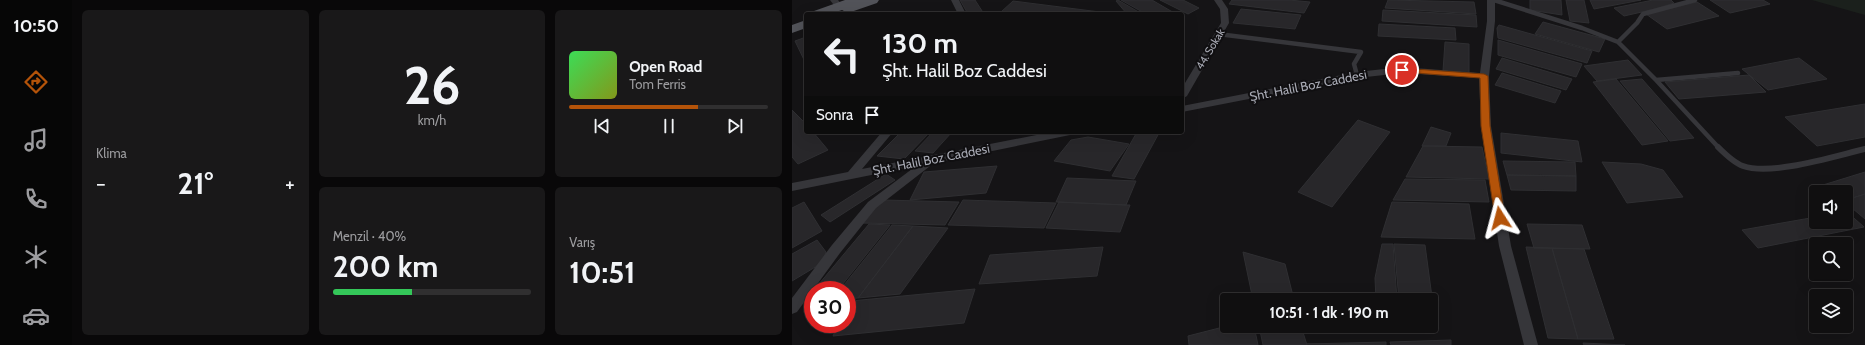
<!DOCTYPE html>
<html lang="tr">
<head>
<meta charset="utf-8">
<style>
  body { margin:0; font-family:Cabin,sans-serif; background:#191819; color:#f1f3f6; height:100vh; display:flex; flex-direction:column; font-size:15px; white-space:nowrap }
  * { box-sizing:border-box; margin:0 }
  p { font-size:13px; color:#9c9c9f }
  .icon { flex:none; width:22px; height:22px; fill:none; stroke:currentColor; stroke-width:2; stroke-linecap:round; stroke-linejoin:round }
  .map { position:relative; flex:1; overflow:hidden }
  .sheet { display:flex; flex-direction:column; gap:10px; padding:10px; background:#090809; width:720px }
  .sheet>* { flex:none }
  .hud { position:absolute; left:12px; top:12px; width:380px; height:122px; border-radius:4px; box-shadow:0 4px 16px #0002,0 0 0 1px #302f30; background:#100f10; color:#f1f3f6; overflow:hidden }
  .tools { position:absolute; left:1017px; top:185px; display:grid; gap:8px }
  .tools a { display:grid; place-items:center; width:44px; height:44px; border-radius:4px; background:#100f10; box-shadow:0 4px 16px #0002,0 0 0 1px #302f30; font-size:20px }
  .speed { position:absolute; left:12px; top:281px; display:flex; gap:8px; font-size:20px; font-weight:700; text-align:center }
  .speed>* { display:grid; place-content:center; width:52px; height:52px; border-radius:50%; background:#100f10; box-shadow:0 4px 16px #0002,0 0 0 1px #302f30; line-height:1 }
  .speed .limit { border:6px solid #d22; background:#fff; color:#111 }
  .pin { position:absolute; display:grid; place-items:center; width:34px; height:34px; color:#fff; margin:-17px; border:2px solid #fff; border-radius:50%; box-shadow:0 1px 4px #0007 }
  .me { position:absolute; width:44px; margin:-22px; rotate:351deg; stroke-linejoin:round; filter:drop-shadow(0 0 3px #0008) }
  .turn { display:flex; align-items:center; gap:14px; height:84px; padding:0 12px; font-size:18px }
  .turn .icon { width:52px; height:52px; stroke-width:2.5 }
  .turn b { display:block; font-size:28px; line-height:34px }
  .then { display:flex; align-items:center; height:38px; padding:0 12px; background:#0003; gap:8px; font-size:15px }
  .big { font-size:30px; font-weight:700; line-height:1.1 }
  .sheet .widget { flex:1; display:flex; flex-direction:column; justify-content:center; gap:6px; min-width:0; padding:0 14px; border-radius:6px; background:#191819 }
  .sheet .dial { align-items:center; gap:0 }
  .dial b { font-size:52px; line-height:1 }
  .song { display:flex; align-items:center; gap:12px }
  .cover { width:48px; height:48px; border-radius:6px; background:linear-gradient(135deg,hsl(130 70% 55%),hsl(70 70% 35%)) }
  .played { height:4px; border-radius:2px; background:linear-gradient(90deg,#b45309 65%,#302f30 65%) }
  .keys { display:flex; justify-content:space-around; direction:ltr }
  .heat { display:flex; justify-content:space-between; align-items:center; font-size:22px; direction:ltr }
  .charge { height:6px; border-radius:3px; background:linear-gradient(90deg,#34c759 40%,#302f30 0) }
  .sheet .tiles { flex:1; display:grid; gap:10px; grid-template-columns:repeat(3,1fr) }
  .widget:first-child { grid-row:span 2 }
  .trip { position:absolute; left:428px; top:293px; width:218px; height:40px; border-radius:4px; background:#100f10; box-shadow:0 4px 16px #0002,0 0 0 1px #302f30; font-weight:700; line-height:40px; text-align:center }
  main { display:flex; flex:1; min-height:0 }
  .menu { display:flex; flex-direction:column; width:72px; justify-content:space-around; align-items:center; background:#060606; color:#9c9c9f }
  .menu .icon { width:28px; height:28px }
  .menu .on { color:#b45309 }
  .menu b { font-size:18px; color:#f1f3f6 }
  .map>svg:first-child { display:block }
</style>
</head>
<body>
<main>
<nav class="menu">
<b>10:50</b>
<svg class="icon on" aria-label="directions" viewBox="0 0 24 24"><path d="M12 3l9 9-9 9-9-9zM9 14v-3h6M13 9l2 2-2 2"/></svg>
<svg class="icon" aria-label="music" viewBox="0 0 24 24"><path d="M9 18V5l10-2v13"/><circle cx="6" cy="18" r="3"/><circle cx="16" cy="16" r="3"/></svg>
<svg class="icon" aria-label="phone" viewBox="0 0 24 24"><path d="M5 4h4l2 5-3 2q2 4 5 5l2-3 5 2v4C11 20 4 13 5 4z"/></svg>
<svg class="icon" aria-label="climate" viewBox="0 0 24 24"><path d="M12 3v18M4 7l16 10M4 17L20 7"/></svg>
<svg class="icon" aria-label="car" viewBox="0 0 24 24"><path d="M5 17H2v-5l4-1 3-4h7l3 4 3 1v5h-3M9 17h6M6 11h13"/><circle cx="7" cy="17" r="2"/><circle cx="17" cy="17" r="2"/></svg>
</nav>
<section class="sheet">
<div class="tiles">
<div class="widget"><p>Klima</p>
<div class="heat"><a>−</a><b class="big">21°</b><a>+</a></div>
</div>
<div class="widget dial"><b>26</b><p>km/h</p></div>
<div class="widget">
<div class="song"><i class="cover"></i><div><b>Open Road</b><p>Tom Ferris</p></div></div>
<div class="played"></div>
<div class="keys"><svg class="icon" aria-label="previous" viewBox="0 0 24 24"><path d="M18 5L8 12l10 7zM5 5v14"/></svg><svg class="icon" aria-label="pause" viewBox="0 0 24 24"><path d="M8 5v14M16 5v14"/></svg><svg class="icon" aria-label="next" viewBox="0 0 24 24"><path d="M6 5l10 7-10 7zM19 5v14"/></svg></div>
</div>
<div class="widget"><p>Menzil · 40%</p><b class="big">200 km</b><div class="charge"></div></div>
<div class="widget"><p>Varış</p><b class="big">10:51</b></div>
</div>
</section>
<div class="map">
<svg width="1073" height="345" viewBox="0 0 1073 345">
  <rect width="100%" height="100%" fill="#151416"/>
  <path fill="#1b201c" d="M1020 0H1073V15Z"/>
  <path fill="#28272a" stroke="#2f2f32" d="M168 0H183L192 14H176Z
    M326 0 350 14H335L324 1Z
    M329 0H360L384 14H354Z
    M368 0H391L407 8 396 14Z
    M440 0H497L518 2 512 13 437 4Z
    M596 0 682 2 684 14 593 8Z
    M738 0H769L770 15 738 10Z
    M774 0H792L797 23 778 21Z
    M798 0H849L802 9Z
    M861 0H879L882 3 863 9 832 16 822 8Z
    M918 0H971L978 4 938 13Z
    M221 1 308 12 303 14H226L209 12Z
    M905 2 927 16 875 29 854 14Z
    M449 9 509 15 503 29 441 23Z
    M591 10 684 15 685 27 590 21Z
    M751 22 813 39 807 52 743 34Z
    M587 24 663 28 664 40 586 36Z
    M707 25 800 51 795 63 706 38 705 28Z
    M14 37V64L3 41Z
    M706 40 790 64 784 77 706 55Z
    M653 42 677 44V73L651 71Z
    M710 58 780 79 774 90 704 69Z
    M1007 58 1035 79 976 90 950 69Z
    M836 60 850 75 805 81 792 66Z
    M710 73 769 91 763 103 703 85Z
    M957 75 974 92 887 99 873 82Z
    M824 79 876 141 850 145 801 82Z
    M850 79 902 138 878 141 828 81Z
    M1073 104V137L1025 146 993 117Z
    M0 110 14 124V132H21L36 150 6 164 0 157Z
    M566 120 598 132 540 207 506 192Z
    M639 127 659 133 654 146H630Z
    M109 132H138L112 159 85 156Z
    M141 132H160L141 153 123 151Z
    M345 132 367 133 342 179 320 176Z
    M709 133 786 141 790 162 709 153Z
    M296 137 337 144 318 171 262 161 279 140Z
    M631 146 690 147 697 179 614 177Z
    M711 161 783 162 784 176 715 175Z
    M810 162 849 164 871 170 891 197 835 203Z
    M205 166 194 193 118 200 132 172Z
    M1073 172V194L1054 200V192H1040L1031 185Z
    M94 174 103 180 38 222 29 215Z
    M715 175 784 176V191L719 190Z
    M275 178 344 181 334 205 264 202Z
    M613 179 693 180 697 202 601 200Z
    M1073 194V219L1054 203V200Z
    M91 200 167 202 153 225 69 223Z
    M171 200 264 203 252 228 156 225Z
    M12 202 30 231 0 248V208Z
    M267 202 334 205H338L328 232 254 228Z
    M600 202 677 204 683 239 589 237Z
    M1054 211 1072 227 966 248 950 230 1024 217V222H1054Z
    M77 224 98 225 46 290H22Z
    M735 224 790 225 798 249 742 248Z
    M100 225 121 226 66 298 55 299V290H48Z
    M121 226 156 228 108 294 66 298Z
    M25 240 34 252 30 263 0 281V254Z
    M590 244H601L605 300H584L583 278Z
    M602 244 633 245 644 327H609L639 326V300H607Z
    M311 247 305 276 187 284 198 255Z
    M734 247 760 248 786 339 756 338Z
    M760 248 792 249 822 339H786Z
    M451 252 493 264 502 300H461Z
    M183 289 172 323 41 336 47 324H55V309L59 301Z
    M435 326H462L466 345H397L396 336Z
    M467 326H509L515 345H471Z
    M659 340V345H599L598 342Z
    M594 342V345L515 344Z
    M791 343 833 345H792Z"/>
  <g fill="none" stroke-linecap="round" stroke-linejoin="round">
    <path stroke="#36363a" stroke-width="4.5" d="M702 0 790 28 826 42 864 80 946 73
      M426 34 569 52 562 64 565 75
      M826 42 845 23 851 14 903 0
      M864 80 927 148"/>
    <path stroke="#36363a" stroke-width="6" d="M926 147C933 154 942 163 951 166 980 176 1043 156 1073 149"/>
    <path fill="#36363a" fill-rule="evenodd" d="M38 0H46L51 6 47 8H44Z
      M159 0H167L174 14H166Z
      M422 0H430L436 9 437 23 395 96 390 99V88L429 23 428 9Z
      M695 0H703V21L697 76 699 126 719 246 746 345H732L707 246 689 126 687 78 610 73 565 78 390 112V106L565 72 610 67 688 73 695 21Z
      M90 132H101L70 169 260 132H283L278 135 142 163 84 208 48 253 5 312 0 314V298L40 245 76 202 124 166 0 191V183L56 172Z"/>
    <path fill="#525359" fill-rule="evenodd" d="M53 0H87L85 3 56 13 50 10 38 14H20L22 11Z
      M14 20V28L0 33V25Z"/>
  </g>
  <path fill="#b45309" stroke="#753606" d="M608 68 692 74 696 76 698 126 713 218 711 221H705L703 218 689 126 688 78 610 72H608Z"/>
  <g text-anchor="middle" dominant-baseline="central" stroke-width="4" stroke-linejoin="round" paint-order="stroke">
    <g font-size="11" fill="#a8aab4" stroke="#100f11">
      <text transform="translate(418 49) rotate(-59)">44. Sokak</text>
    </g>
    <g font-size="13" fill="#a8aab4" stroke="#100f11">
      <text transform="translate(516 85) rotate(-11)">Şht. Halil Boz Caddesi</text>
      <text transform="translate(139 159) rotate(-11)">Şht. Halil Boz Caddesi</text>
    </g>
  </g>
</svg>
<div class="tools">
<a><svg class="icon" aria-label="sound" viewBox="0 0 24 24"><path d="M4 9h4l5-4v14l-5-4H4zM17 9q2 3 0 6"/></svg></a>
<a><svg class="icon" aria-label="search" viewBox="0 0 24 24"><circle cx="10" cy="10" r="6"/><path d="M15 15l6 6"/></svg></a>
<a><svg class="icon" aria-label="layers" viewBox="0 0 24 24"><path d="M12 4l9 5-9 5-9-5zM3 14l9 5 9-5"/></svg></a>
</div>
<div class="speed"><div class="limit">30</div></div>
<div class="pin" style="left:610px;top:70px;background:#d93025"><svg class="icon" aria-label="arrive" viewBox="0 0 24 24"><path d="M6 21V4h12l-3 4 3 4H6"/></svg></div>
<svg class="me" style="left:708px;top:218px" viewBox="-20 -20 40 40"><path d="M0-17L14 15 0 8-14 15z" fill="#b45309" stroke="#fff" stroke-width="4"/></svg>
<div class="trip">10:51 · 1 dk · 190 m</div>
<div class="hud">
<div class="turn"><svg class="icon" aria-label="left" viewBox="0 0 24 24"><path d="M17 20v-9H6M10 6l-5 5 5 5"/></svg><div><b>130 m</b>Şht. Halil Boz Caddesi</div></div>
<div class="then">Sonra<svg class="icon" aria-label="arrive" viewBox="0 0 24 24"><path d="M6 21V4h12l-3 4 3 4H6"/></svg></div>
</div>
</div>
</main>
</body>
</html>
